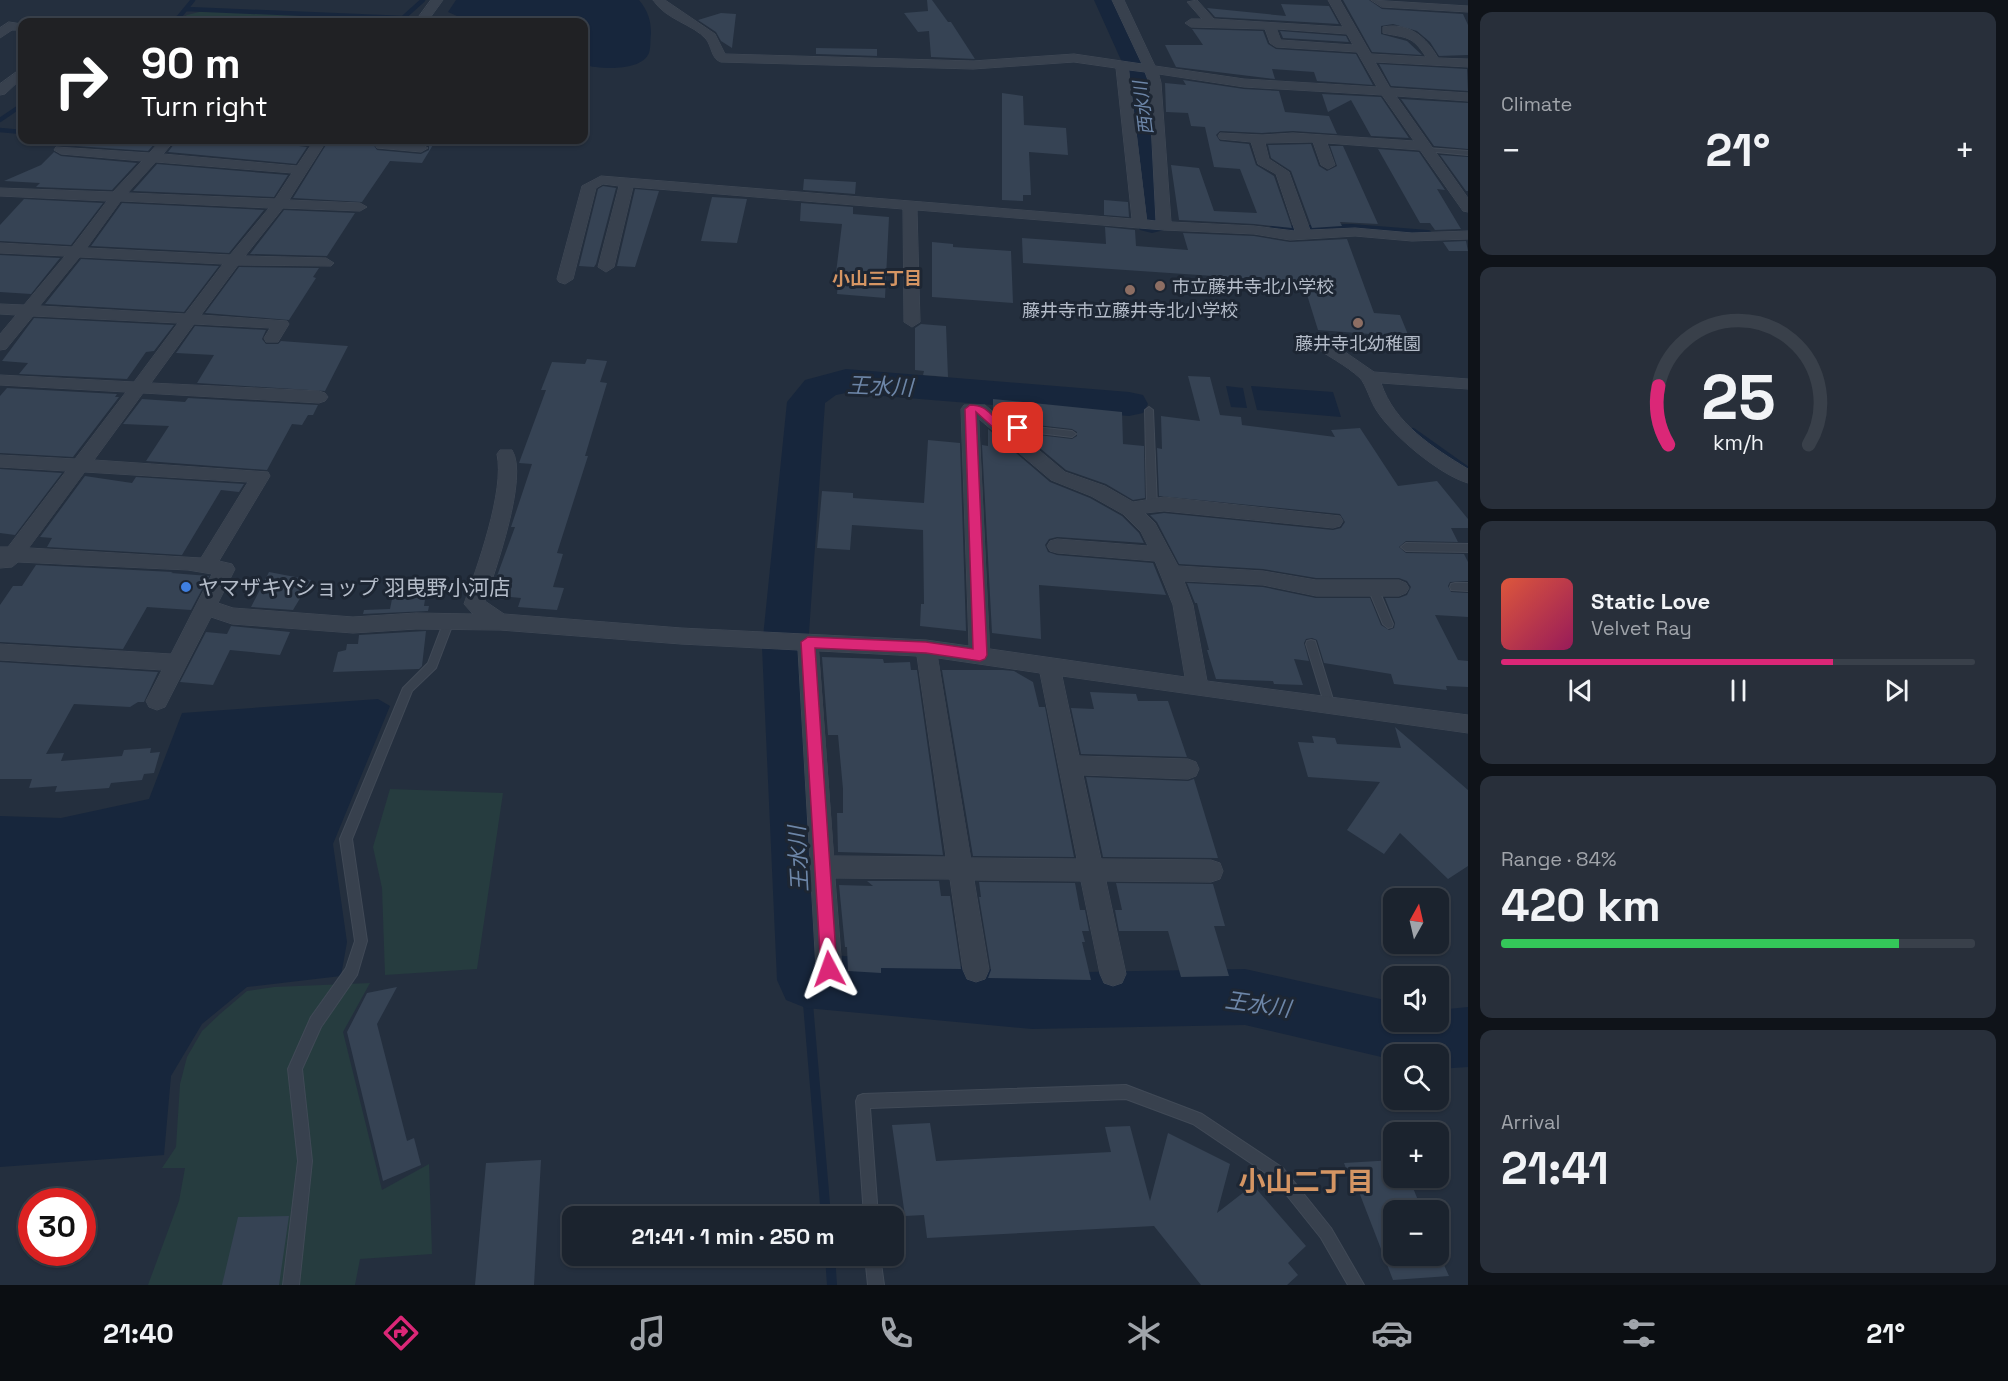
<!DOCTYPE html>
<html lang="en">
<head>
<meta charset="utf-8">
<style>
  body { margin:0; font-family:"Space Grotesk","Noto Sans JP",sans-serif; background:#282f3a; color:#f1f3f6; height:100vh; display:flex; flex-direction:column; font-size:22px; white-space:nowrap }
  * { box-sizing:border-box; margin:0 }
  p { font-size:20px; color:#a0a4aa }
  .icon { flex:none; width:33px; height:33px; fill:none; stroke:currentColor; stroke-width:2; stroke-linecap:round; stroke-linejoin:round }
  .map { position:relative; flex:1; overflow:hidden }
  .side { display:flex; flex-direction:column; gap:12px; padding:12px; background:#0f1319; width:540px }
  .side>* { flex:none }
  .banner { position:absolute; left:18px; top:18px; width:570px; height:126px; border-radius:12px; box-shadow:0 2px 4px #0004,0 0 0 2px #39404a; background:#202124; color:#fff; overflow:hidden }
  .needle { width:39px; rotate:8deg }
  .fabs { position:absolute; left:1383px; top:888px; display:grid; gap:12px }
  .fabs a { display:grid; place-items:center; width:66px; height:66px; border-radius:12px; background:#1b232e; box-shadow:0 2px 4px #0004,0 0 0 2px #39404a; font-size:30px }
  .speed { position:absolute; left:18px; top:1188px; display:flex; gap:12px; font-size:30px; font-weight:700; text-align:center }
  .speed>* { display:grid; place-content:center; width:78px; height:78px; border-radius:50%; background:#1b232e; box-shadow:0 2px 4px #0004,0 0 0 2px #39404a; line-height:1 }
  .speed .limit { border:9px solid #d22; background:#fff; color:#111 }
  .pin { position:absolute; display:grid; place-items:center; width:51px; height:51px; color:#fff; margin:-26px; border-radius:12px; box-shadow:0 3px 9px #0006 }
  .me { position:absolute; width:66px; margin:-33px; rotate:356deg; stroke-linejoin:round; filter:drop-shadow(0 0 4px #0008) }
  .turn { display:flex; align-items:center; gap:21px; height:126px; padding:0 24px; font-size:27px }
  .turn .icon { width:78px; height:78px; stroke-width:2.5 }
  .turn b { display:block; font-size:42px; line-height:51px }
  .big { font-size:45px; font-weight:600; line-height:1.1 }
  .side .widget { flex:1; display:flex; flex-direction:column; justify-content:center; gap:9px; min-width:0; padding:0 21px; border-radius:12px; background:#282f3a }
  .side .dial { align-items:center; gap:0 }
  .dial svg { height:156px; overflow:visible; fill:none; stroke:#39404a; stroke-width:7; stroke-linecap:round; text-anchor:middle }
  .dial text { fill:#f1f3f6; stroke:none }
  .song { display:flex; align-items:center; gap:18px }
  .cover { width:72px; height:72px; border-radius:9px; background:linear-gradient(135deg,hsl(10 70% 55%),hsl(330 70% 35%)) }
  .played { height:6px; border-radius:3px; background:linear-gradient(90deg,#db2777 70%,#39404a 70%) }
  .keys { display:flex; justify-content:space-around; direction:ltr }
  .heat { display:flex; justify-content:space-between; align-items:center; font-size:33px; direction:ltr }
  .charge { height:9px; border-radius:4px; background:linear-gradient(90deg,#34c759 84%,#39404a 0) }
  .trip { position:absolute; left:562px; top:1206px; width:342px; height:60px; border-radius:12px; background:#1b232e; box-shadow:0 2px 4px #0004,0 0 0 2px #39404a; font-weight:600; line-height:60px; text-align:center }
  .tab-bar { display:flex; height:96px; justify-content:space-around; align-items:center; background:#0b0e12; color:#a0a4aa }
  .tab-bar .icon { width:42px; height:42px }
  .tab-bar .selected { color:#db2777 }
  .tab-bar b { font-size:27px; color:#f1f3f6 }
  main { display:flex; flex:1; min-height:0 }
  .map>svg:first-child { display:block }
</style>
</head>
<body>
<main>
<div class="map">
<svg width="1468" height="1285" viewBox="0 0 1468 1285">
  <rect width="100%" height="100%" fill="#242f3e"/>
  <path fill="#263c3f" d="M203 11 407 18V22H176L187 15Z
    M390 789 503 793 477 969 385 975 382 888 373 847Z
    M370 983 343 1032 382 1190 429 1164 432 1254 360 1259 355 1285H148L179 1201 185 1168H162L176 1147 180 1084 187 1057 202 1031 220 1014 247 991 274 987Z"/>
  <path fill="#17263c" d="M456 0H639C648 11 651 20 651 34 650 40 651 47 649 53 641 72 600 69 584 65V22H452L457 16 448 12Z
    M1226 386 1243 388 1247 408 1231 407Z
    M1251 386 1333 392 1341 417 1257 410Z
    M378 699 390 706 333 844 347 942 341 976 247 987 202 1024 171 1076 164 1155 0 1167V816L61 818 149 799 182 713Z"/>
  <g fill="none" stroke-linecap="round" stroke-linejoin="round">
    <path stroke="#17263c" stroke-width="4.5" d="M186 9 403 18 423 0
      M171 22 179 17 193 0
      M0 120 22 105
      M0 130 22 132"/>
    <path stroke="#17263c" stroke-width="6" d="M1272 229 1352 227 1428 233
      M1413 431 1468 470"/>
    <path stroke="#17263c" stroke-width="10" d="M806 980 826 1216
      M830 1256 832 1285"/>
    <path fill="#17263c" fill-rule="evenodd" d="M1094 0H1120L1158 85 1168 223 1164 230 1152 233 1140 230 1136 223 1130 85 1125 69Z
      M846 369 1129 392 1143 395 1148 404 1143 413 1129 416 846 393 836 395 825 403 808 647 833 955 1032 973 1245 969 1394 1002V1022H1438V1010L1468 1007V1067L1438 1069V1054H1394V1060L1245 1025 1032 1029 806 1008 786 1000 777 980 762 647 787 402 805 380Z"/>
  </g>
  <path fill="#364354" d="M927 0H932L948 22H951L975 59 931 57 929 31 918 32 904 13 928 11Z
    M1343 0H1369L1382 9 1463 14 1468 25V55L1439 56 1430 42 1417 31 1393 24 1381 26V34L1407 41 1422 55 1372 52Z
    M1281 4 1329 6 1339 24 1215 17 1207 8 1286 16Z
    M721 13 736 14 732 48 721 41 716 32 698 20Z
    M1192 29 1263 31 1268 44 1276 49 1356 54 1373 85 1317 81 1314 72 1272 69 1275 79 1176 67 1165 45H1203Z
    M1280 31 1346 36 1349 42 1283 38Z
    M816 48 877 49V56L816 54Z
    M1379 64 1467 69 1468 91 1391 86Z
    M1183 80 1244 89 1279 91 1285 112 1329 116 1337 134 1293 131 1262 133 1220 131 1216 135 1220 141 1249 144 1256 165 1274 176 1292 228 1254 224 1179 220 1171 165 1199 168 1214 211 1257 213 1240 169 1214 167 1205 127 1191 126 1188 113 1166 112 1165 83 1186 85Z
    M1002 93 1023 96 1024 125 1066 128 1068 155 1029 152 1031 195H1023V201L1002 200Z
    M1322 94 1381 97 1409 138 1371 136 1351 100 1328 112Z
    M1401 99 1468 103V149L1434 146Z
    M67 140H158L148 151 61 145Z
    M177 140H249L307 147 296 164 168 152Z
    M329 140H380L373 144 377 150 421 154 429 150V146L421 142 392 140H436L422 163 390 161 362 202 293 198Z
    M1311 144 1319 166 1327 171 1337 166 1330 146H1343L1378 224 1340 222 1342 226 1312 228 1291 171 1271 158 1268 145Z
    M1378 149 1419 152 1445 190 1437 189 1461 229 1435 230 1430 223H1420Z
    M54 152 61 156 137 163 112 190 36 187 40 183 4 181 41 165Z
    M1440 155 1468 157V191H1466Z
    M157 164 288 175 274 197 133 191Z
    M804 179 856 182 855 194 803 190Z
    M603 186 616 188 596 264 594 267 579 266 598 189Z
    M635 189 659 191 635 267 617 266Z
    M712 197 747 199 737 243 701 241Z
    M24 199 103 203 71 245 0 241V225Z
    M1104 200 1128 202 1129 217 1104 215Z
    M122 203 264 210 229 253 91 246Z
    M801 203 853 207V214L889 217 885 298 837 294 839 273H836L842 224 800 221Z
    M284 210 355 213 327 256 250 254Z
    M1105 227 1135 230 1136 246 1188 250 1183 233 1254 236 1290 242 1347 239 1374 313 1400 315 1409 337 1318 330 1303 282 1023 263 1022 238 1106 244Z
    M1466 241 1468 251H1449L1443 242Z
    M932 242 953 244V247L1011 251 1013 303 932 297Z
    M0 255 60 258 31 294 0 292Z
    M81 259 219 266 184 312 45 304Z
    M239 267 319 268 313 277 316 278 289 320 205 313Z
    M34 318 174 325 154 351 146 352 127 379 19 374 28 363 2 361Z
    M921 324 946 326 948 377 923 375 924 371 915 370V328Z
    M195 326 266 330 262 339 266 344H278L281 341 348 346 325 391 197 383 214 355 176 353Z
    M587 359 607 361 600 382 607 383 585 456H588L557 553 563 554 553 587 564 588 557 610 518 607 521 598 490 595 515 527H511L532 464 519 463 546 390H541L552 362 585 364Z
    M1188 376 1210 377 1220 415 1241 417 1242 425 1335 437 1331 430 1360 428 1398 486 1437 481 1468 519V528H1451L1458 542 1406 541 1399 547 1406 553 1464 554 1468 562V581L1450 582 1448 586 1451 592 1468 593V617L1435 615 1458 660 1468 661V687L1446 686 1447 690 1394 684 1391 674 1324 663 1317 640 1312 638 1306 639 1304 643 1309 661 1294 659 1303 685 1274 684 1273 681 1216 679 1207 650H1209L1197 603H1195L1187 583 1263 587 1316 598H1370L1381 625 1389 630 1394 628 1395 623 1385 598H1399L1407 595 1411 587 1407 581 1399 578H1316L1263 569 1179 564 1157 522 1150 515 1164 513 1333 530 1341 528 1345 522 1340 514 1159 496 1157 448 1162 449 1161 416 1200 421Z
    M7 388 117 394 115 397H119L73 457 0 453V396Z
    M188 398 318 405 313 415H308L302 425 292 424 267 470 146 461 169 426 123 424 142 399 185 402Z
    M993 399 1122 412 1123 444 1144 446 1145 498 1133 500 1106 484 1066 470 1022 433 1072 439 1077 436V432L1072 429 1009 422 993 408Z
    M988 429 1050 482 1090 498 1122 516 1139 533 1144 543 1057 537 1049 539 1045 545 1048 552 1057 555 1153 563 1166 595 1039 585 1041 639 992 633 982 445 988 446Z
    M928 440 960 443 966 631 920 626 921 604H924L923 530 852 525 850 550 817 548 822 491 853 493V498L924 503Z
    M0 469 62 473 15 535 0 533Z
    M85 476 132 483 136 477 244 484 239 492 221 490 182 555 47 547 52 538 40 537Z
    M36 565 173 572 171 573 209 576 191 610 147 607 123 649 0 642V605L13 586H22Z
    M269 572 311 580 293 610 251 607Z
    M426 593 424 606H429L428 611 363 614 364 610 390 609 393 594Z
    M231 626 290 632 280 655 230 650 213 685 180 682 206 632 227 634Z
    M426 631 422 666 419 669 333 672 338 652 346 650 347 644H358L359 635Z
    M822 657 883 659 884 663 910 662 911 670H917L943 855 838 852 837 813H843V789L838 735H828Z
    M0 662 158 672 144 702H138L130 707 74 704 46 754 64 753 61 761 122 756 124 750 151 748 150 753 160 752 154 773 144 774 142 780 111 783 109 788 55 792 57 786 29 788 32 779H0Z
    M942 670H1003L1014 671 1033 682 1039 707H1045L1074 857 973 856Z
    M1090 692 1136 694 1138 701H1168L1187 757 1081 754 1071 708 1094 709Z
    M1395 727 1468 790V866L1448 879 1400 833 1384 854 1347 830 1380 782 1308 777 1298 742 1314 743 1312 736 1335 738 1337 744 1401 748Z
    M1086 777 1188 781 1194 779 1218 858 1103 857Z
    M867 881H939L941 896H950L961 969 881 968V973L848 971 847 947H845L839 885 873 886Z
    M979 882 1075 883 1080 910H1085L1089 931H1082L1085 942H1082L1091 980 988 978 991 970 979 897H981Z
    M1116 883 1213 884 1225 926H1214L1229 976 1181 977 1168 931H1119L1115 910H1122Z
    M397 987 377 1024 407 1141 414 1138 421 1165 383 1181 347 1032 367 993Z
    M930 1123 936 1161 1111 1152 1105 1127 1130 1126 1150 1201 1168 1133 1230 1164 1217 1213 1253 1185 1306 1246 1288 1263 1298 1275 1287 1285H1201L1154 1226 927 1238 924 1215 905 1216 892 1125Z
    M541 1160 534 1285H475L486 1163Z
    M1394 1160V1184L1411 1183 1422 1210H1394V1256H1440L1449 1276 1393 1280 1359 1192 1355 1193 1344 1163Z
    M289 1216 279 1285H222L238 1217Z"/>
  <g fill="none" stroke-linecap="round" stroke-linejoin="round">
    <defs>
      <path id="service" d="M1427 148 1468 151V155L1425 151V149Z
        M1149 407 1153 410 1157 506 1152 509 1147 506 1145 410Z
        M999 423 1072 431 1076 434 1072 437 996 428 995 426Z
        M1406 543 1468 544V552L1406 551 1401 547Z
        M1455 583H1468V591L1451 590 1450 587 1451 584Z
        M1373 584 1378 588 1393 624 1392 627 1388 628 1383 624 1368 588Z
        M449 617 454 621 436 668 412 691 352 839 367 941 357 975 321 1027 302 1069 312 1161 299 1285H283L298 1161 288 1069 311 1017 346 968 355 941 340 839 403 688 428 663 444 621Z
        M1311 640 1315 641 1316 644 1335 706 1334 709H1326L1325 706 1306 644 1307 641Z
        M1126 1085 1202 1114 1283 1168 1331 1228 1364 1285H1348L1321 1238 1273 1178 1193 1124 1126 1099 870 1108 878 1216H864L856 1101 858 1096 863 1094Z
        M865 1256H880L884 1285H868Z"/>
      <path id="minor" d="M431 0H443L427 22H415Z
        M653 0H665L715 34 725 54 973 61 1074 54 1142 64 1112 0H1124L1155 66 1244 79 1377 87 1357 52 1276 47 1270 43 1265 29 1191 27 1185 23 1191 19H1202L1187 2 1197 0 1214 19 1343 27 1328 0H1340L1371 54 1426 57C1412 35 1406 38 1383 33V27C1409 22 1426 37 1438 58L1468 59V67L1375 62 1390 88 1468 93V101L1396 96 1468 198V212L1463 211 1420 150 1327 143 1335 165 1328 169 1321 165 1313 142 1265 143 1269 159 1289 172 1310 230 1355 228 1412 233 1468 231V239L1412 241 1355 236 1290 240 1254 234 1164 230 917 210 920 322 912 327 904 322 903 209 633 187 614 267 606 272 598 267 619 186 603 184 596 188 573 279 565 284 559 282 557 279 582 186 601 176 1132 219 1116 68 1074 62 973 69 721 62C711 59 712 46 706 39 693 24 666 20 653 0ZM1277 29 1347 34 1353 45 1281 40ZM1129 70 1145 72 1149 83 1156 221 1147 220ZM1159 74 1244 87 1382 95 1414 141 1293 133 1262 135 1220 133 1218 136 1220 139 1251 142 1258 164 1276 174 1295 231 1254 226 1171 222 1161 83Z
        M1371 0 1468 6V12L1382 7Z
        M9 22 22 24V30H12L0 38V28Z
        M22 68V78L5 94 0 95V84Z
        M161 140H175L163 154 297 166 311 145 288 143 287 140H327L289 200 360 203 367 207 360 211 283 208 245 256 326 258 334 263 331 266 238 265 201 315 287 321 289 324 278 342H266L264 338 270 328 194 324 151 383 319 391 325 393 328 397 325 401 319 403 143 393 94 460 268 472 270 476 219 561 232 564 235 569 218 603 233 608 353 617 416 613 473 614 464 604C477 567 505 491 497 454L500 450H512C529 476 495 571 485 601L504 614 681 628 926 640 969 646 961 409 964 405H985L1065 472 1105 486 1133 502 1164 497 1340 516 1343 521 1340 526 1333 528 1164 511 1145 513 1155 523 1178 566 1263 571 1316 580H1399L1406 583 1409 588 1406 593 1399 596H1316L1263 585 1184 581 1193 605 1207 681 1468 715V733L1062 676 1079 756 1188 759 1196 762 1199 769 1196 776 1188 779 1083 775 1101 859 1211 860 1220 863 1223 871 1220 879 1211 882 1106 881 1126 974 1122 983 1113 986 1104 983 1100 974 1081 881 974 880 989 970 985 979 976 982 967 979 963 970 950 879 835 878 842 969 838 978 829 981 820 978 816 969 798 650 681 644 500 630 416 629 353 633 232 624 211 617 165 707 157 710 149 707 146 701 162 670 0 660V644L171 654 212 574 188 570 18 562 12 567 0 568V547H8L66 471 0 467V455L75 459 126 392 0 385V375L134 382 178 323 33 316 6 349 0 350V334L16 315 0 314V304L24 305 65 256 0 253V243L72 247 107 201 0 196V188L113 192 142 161 61 154 54 150 56 147 149 153ZM156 162 292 173 275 199 128 193ZM121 201 269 208 230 255 87 248ZM80 257 223 264 185 314 40 306ZM979 419 1051 480 1091 496 1123 514 1141 532 1148 546 1057 539 1050 541 1047 546 1050 551 1057 553 1155 561 1173 605 1185 677 990 649ZM85 472 248 482 201 558 29 548ZM819 651 917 656 946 857 834 856ZM938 658 1040 673 1077 859 971 858Z
        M382 141 421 144 428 148 421 152 377 148 375 145Z
        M1316 335 1322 336 1374 372 1468 379V389L1381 383C1394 423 1433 448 1468 469V483C1440 475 1393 436 1377 411 1371 403 1366 384 1360 378 1346 365 1326 355 1310 344L1308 340Z"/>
    </defs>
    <use href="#service" stroke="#414a57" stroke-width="2"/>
    <use href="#minor" stroke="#414a57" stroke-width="1"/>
    <use href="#service" fill="#38414e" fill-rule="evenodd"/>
    <use href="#minor" fill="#38414e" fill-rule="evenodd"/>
  </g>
  <path fill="#db2777" stroke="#8e194d" stroke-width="1.5" d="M970 405C990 405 990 419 1005 423 1012 425 1018 423 1023 428L1018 432 995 429 976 412 987 655 985 659 980 661 926 653 815 648 837 969 835 975 829 977 823 975 821 969 801 642 808 637 926 642 973 649 965 409Z"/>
  <g fill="#8d6e63" stroke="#1d2633" stroke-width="2">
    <circle cx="1160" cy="286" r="6"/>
    <circle cx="1130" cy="290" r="6"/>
    <circle cx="1358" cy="323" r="6"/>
  </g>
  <circle fill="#3f7fe0" stroke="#1d2633" stroke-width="2" cx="186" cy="587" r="6"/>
  <g text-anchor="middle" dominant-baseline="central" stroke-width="6" stroke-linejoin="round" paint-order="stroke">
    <g font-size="18" font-style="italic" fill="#6d86a8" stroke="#1d2633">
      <text transform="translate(1143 108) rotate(-97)">西水川</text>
    </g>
    <g font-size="18" font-weight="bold" fill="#d59563" stroke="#1d2633">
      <text x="877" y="278">小山三丁目</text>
    </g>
    <g font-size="18" fill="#b4bcc9" stroke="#1d2633">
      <text x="1172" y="286" text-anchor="start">市立藤井寺北小学校</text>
      <text x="1130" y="310">藤井寺市立藤井寺北小学校</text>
      <text x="1358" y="343">藤井寺北幼稚園</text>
    </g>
    <g font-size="21" fill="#b4bcc9" stroke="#1d2633" text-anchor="start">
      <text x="198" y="587">ヤマザキYショップ 羽曳野小河店</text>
    </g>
    <g font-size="22" font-style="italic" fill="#6d86a8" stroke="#1d2633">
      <text transform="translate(880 386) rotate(2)">王水川</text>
      <text transform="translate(798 859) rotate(-93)">王水川</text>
      <text transform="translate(1258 1004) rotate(8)">王水川</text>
    </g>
    <g font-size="27" font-weight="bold" fill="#d59563" stroke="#1d2633">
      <text x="1306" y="1181">小山二丁目</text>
    </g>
  </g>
</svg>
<div class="fabs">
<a><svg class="needle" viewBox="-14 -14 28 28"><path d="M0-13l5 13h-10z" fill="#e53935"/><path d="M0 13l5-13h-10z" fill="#a0a4aa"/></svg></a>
<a><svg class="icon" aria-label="sound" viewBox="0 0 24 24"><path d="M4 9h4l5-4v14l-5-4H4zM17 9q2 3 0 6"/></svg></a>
<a><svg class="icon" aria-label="search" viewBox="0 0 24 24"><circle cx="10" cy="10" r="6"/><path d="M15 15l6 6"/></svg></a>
<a>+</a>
<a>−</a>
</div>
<div class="speed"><div class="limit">30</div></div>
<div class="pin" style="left:1018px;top:428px;background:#d93025"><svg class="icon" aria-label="arrive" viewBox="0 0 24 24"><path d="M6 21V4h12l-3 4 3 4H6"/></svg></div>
<svg class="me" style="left:829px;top:969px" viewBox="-20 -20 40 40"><path d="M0-17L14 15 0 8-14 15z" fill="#db2777" stroke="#fff" stroke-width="4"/></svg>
<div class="trip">21:41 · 1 min · 250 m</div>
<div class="banner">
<div class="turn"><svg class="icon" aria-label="right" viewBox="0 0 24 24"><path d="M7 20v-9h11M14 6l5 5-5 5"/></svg><div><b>90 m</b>Turn right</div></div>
</div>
</div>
<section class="side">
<div class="widget"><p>Climate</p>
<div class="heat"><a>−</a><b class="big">21°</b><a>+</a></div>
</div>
<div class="widget dial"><svg viewBox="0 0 100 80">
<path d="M14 69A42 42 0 1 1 86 69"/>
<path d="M14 69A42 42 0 0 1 9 39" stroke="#db2777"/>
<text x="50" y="56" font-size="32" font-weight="700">25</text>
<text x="50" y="72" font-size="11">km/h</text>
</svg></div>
<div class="widget">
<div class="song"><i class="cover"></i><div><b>Static Love</b><p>Velvet Ray</p></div></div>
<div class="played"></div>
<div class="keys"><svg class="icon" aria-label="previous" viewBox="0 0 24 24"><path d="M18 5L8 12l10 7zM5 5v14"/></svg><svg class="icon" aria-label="pause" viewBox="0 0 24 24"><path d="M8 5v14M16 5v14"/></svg><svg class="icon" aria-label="next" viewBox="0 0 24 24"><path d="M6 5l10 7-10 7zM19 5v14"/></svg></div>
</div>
<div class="widget"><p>Range · 84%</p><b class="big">420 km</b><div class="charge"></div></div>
<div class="widget"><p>Arrival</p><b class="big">21:41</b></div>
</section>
</main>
<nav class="tab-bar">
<b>21:40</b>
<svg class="icon selected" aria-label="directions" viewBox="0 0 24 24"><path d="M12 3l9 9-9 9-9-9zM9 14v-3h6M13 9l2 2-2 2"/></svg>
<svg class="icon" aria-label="music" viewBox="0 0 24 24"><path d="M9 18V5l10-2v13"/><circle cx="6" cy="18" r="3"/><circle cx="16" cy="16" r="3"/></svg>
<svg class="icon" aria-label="phone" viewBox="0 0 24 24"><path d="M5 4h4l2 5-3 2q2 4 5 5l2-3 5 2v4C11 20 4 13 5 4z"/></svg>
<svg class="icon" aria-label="climate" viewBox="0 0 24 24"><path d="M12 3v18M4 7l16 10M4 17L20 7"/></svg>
<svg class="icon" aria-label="car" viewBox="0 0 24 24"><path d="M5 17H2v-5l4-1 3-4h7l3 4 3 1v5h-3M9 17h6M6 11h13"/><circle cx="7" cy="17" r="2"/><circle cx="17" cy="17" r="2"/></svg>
<svg class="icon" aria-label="filters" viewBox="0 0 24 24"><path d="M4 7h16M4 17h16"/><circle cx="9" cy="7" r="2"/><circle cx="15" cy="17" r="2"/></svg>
<b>21°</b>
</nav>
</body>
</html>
